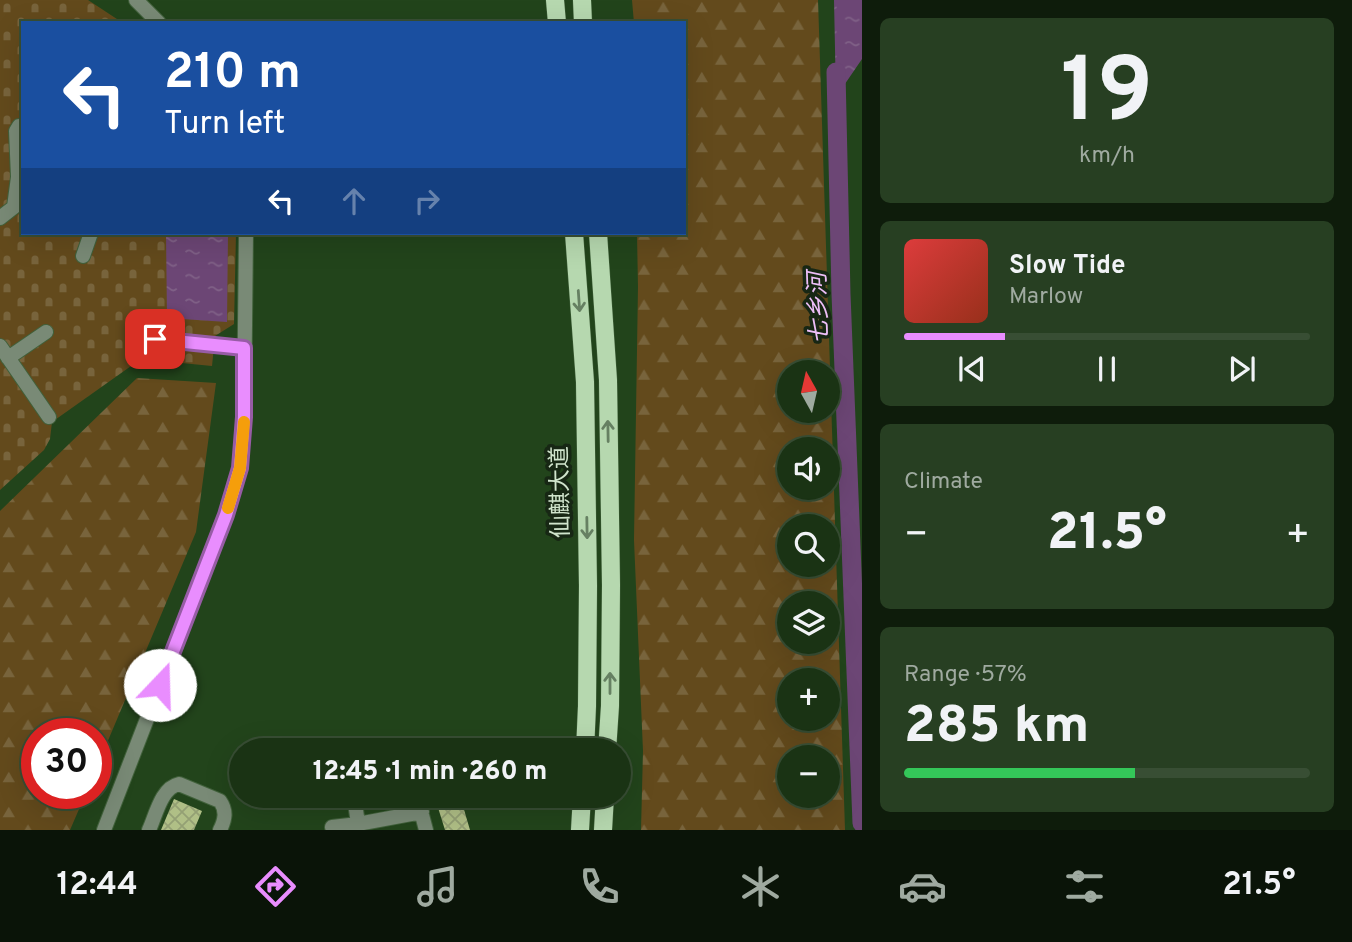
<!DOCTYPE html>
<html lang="en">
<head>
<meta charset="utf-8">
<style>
  body { margin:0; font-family:Overpass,"Noto Sans SC",sans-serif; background:#273f22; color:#f1f3f6; height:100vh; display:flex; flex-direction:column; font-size:26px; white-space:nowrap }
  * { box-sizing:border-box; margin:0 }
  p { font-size:23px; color:#9faaa0 }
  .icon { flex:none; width:38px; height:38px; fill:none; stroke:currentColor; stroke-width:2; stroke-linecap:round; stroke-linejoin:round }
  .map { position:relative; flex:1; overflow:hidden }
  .drawer { display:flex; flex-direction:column; gap:18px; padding:18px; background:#0e1c0b; width:490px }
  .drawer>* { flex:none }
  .banner { position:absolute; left:21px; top:21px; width:665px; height:214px; border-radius:0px; box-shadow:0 7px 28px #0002,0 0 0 2px #384e34; background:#1a4fa0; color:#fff; overflow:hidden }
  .needle { width:46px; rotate:352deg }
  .fabs { position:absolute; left:777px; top:360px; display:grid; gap:14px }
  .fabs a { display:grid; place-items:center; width:63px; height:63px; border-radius:50%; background:#1a3314; box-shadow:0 7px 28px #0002,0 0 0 2px #384e34; font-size:35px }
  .speed { position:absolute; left:21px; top:718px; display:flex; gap:14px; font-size:35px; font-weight:700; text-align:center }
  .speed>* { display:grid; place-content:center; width:91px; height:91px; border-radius:50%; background:#1a3314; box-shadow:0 7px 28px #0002,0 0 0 2px #384e34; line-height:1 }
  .speed .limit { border:10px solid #d22; background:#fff; color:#111 }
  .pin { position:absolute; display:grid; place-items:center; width:60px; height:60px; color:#fff; margin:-30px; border-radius:14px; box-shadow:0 4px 10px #0006 }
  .me { position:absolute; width:77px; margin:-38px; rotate:21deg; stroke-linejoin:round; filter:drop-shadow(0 0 5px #0008) }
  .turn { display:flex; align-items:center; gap:24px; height:147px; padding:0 28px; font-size:32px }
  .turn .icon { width:91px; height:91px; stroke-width:2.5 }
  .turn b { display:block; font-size:49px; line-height:60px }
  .lanes { display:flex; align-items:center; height:66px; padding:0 28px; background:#0003; justify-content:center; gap:35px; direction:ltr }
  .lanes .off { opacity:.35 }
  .big { font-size:52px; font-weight:800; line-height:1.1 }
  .drawer .widget { flex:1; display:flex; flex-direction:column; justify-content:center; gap:10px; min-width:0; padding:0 24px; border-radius:10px; background:#273f22 }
  .drawer .dial { align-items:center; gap:0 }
  .dial b { font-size:91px; line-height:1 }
  .song { display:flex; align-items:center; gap:21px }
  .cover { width:84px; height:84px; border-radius:10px; background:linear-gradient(135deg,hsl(0 70% 55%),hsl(10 70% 35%)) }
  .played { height:7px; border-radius:4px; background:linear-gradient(90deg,#e98dfe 25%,#384e34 25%) }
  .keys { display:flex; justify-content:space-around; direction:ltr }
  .heat { display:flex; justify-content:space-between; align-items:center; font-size:38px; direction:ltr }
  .charge { height:10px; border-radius:5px; background:linear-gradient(90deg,#34c759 57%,#384e34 0) }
  .trip { position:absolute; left:229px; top:738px; width:402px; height:70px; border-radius:35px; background:#1a3314; box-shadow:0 7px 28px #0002,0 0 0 2px #384e34; font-weight:800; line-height:70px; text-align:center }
  .dock { display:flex; height:112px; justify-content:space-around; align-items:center; background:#0a1408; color:#9faaa0 }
  .dock .icon { width:49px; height:49px }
  .dock .on { color:#e98dfe }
  .dock b { font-size:32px; color:#f1f3f6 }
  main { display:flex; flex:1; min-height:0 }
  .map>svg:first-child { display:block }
</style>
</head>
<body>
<main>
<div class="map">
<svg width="862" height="830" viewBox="0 0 862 830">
  <defs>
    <pattern id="forest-firs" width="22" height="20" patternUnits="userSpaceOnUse" patternTransform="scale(1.75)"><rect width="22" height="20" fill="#634a1c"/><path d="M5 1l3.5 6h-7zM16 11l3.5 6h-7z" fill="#78643c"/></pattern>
    <pattern id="cemetery-stones" width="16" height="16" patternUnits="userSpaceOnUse" patternTransform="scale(1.75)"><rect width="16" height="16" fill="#634a1c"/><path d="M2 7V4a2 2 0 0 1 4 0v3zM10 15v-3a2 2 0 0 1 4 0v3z" fill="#78643c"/></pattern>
    <pattern id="water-ripples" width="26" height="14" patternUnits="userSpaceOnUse" patternTransform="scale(1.75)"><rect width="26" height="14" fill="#6c4675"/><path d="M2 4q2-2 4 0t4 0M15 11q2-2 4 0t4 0" fill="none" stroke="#806187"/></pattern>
    <pattern id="building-cross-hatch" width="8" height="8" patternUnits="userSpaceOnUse" patternTransform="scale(1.75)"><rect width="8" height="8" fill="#b0bf86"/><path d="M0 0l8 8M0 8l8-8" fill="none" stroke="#94a074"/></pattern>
  </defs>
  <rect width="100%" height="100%" fill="#22441b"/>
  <path fill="url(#forest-firs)" fill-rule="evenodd" d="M632 0H818L845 830H641L643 751 634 540 638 287 637 233H684V23H634ZM789 373H828V411H789ZM789 450H828V488H789ZM789 527H828V565H789ZM789 604H828V642H789ZM789 681H828V719H789ZM789 758H828V796H789Z
    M137 378 216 383 196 532 96 769V733H37V793H86L70 830H0V511Z"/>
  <path fill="url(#cemetery-stones)" d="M0 0H88L123 23H23V233H236L234 324 215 336 212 366 141 359 52 422 50 439 44 450 0 490Z"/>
  <path fill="url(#water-ripples)" d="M834 0H862V59L836 97Z
    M166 233H228L227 322 167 318Z"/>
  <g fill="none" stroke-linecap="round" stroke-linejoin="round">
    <path stroke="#6c4675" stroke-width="19" d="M836 72 841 294 862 823"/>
  </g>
  <path fill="url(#building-cross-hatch)" d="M441 796H460L470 830H445L435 798Z
    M174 799 202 811 194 830H161Z"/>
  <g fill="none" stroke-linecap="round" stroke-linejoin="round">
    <defs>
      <path id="minor" d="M136 0 159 23
        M0 218 14 207 18 177 16 131 19 126H23
        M83 256 91 233
        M154 339 244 348
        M0 346 49 417
        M8 358 46 332
        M356 796V810L359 830
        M417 796 426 830
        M332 827 358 824 422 812
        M104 830 226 515 240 468 244 417 246 233
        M149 830C156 815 161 788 179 784L220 801C227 811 225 820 220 830"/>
      <path id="major" d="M555 0 557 23
        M582 0 583 23
        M574 233 585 382 588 586 587 706 585 751
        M598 233 608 380 611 585 610 706 607 751
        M580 830 582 796
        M603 830 605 796"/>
    </defs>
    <use href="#minor" stroke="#41613b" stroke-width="16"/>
    <use href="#major" stroke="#41613b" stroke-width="19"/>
    <use href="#minor" stroke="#798a76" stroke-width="14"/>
    <use href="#major" stroke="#b6d8af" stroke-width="18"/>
  </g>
  <defs><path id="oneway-shaft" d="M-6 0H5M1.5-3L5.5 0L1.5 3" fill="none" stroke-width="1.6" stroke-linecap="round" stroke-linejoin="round" transform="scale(1.75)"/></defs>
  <g stroke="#668062">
    <use href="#oneway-shaft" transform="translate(579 301) rotate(86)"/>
    <use href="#oneway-shaft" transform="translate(608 431) rotate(-91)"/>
    <use href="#oneway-shaft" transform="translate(587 528) rotate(89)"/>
    <use href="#oneway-shaft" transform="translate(610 683) rotate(-90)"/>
  </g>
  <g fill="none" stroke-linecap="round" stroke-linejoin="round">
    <defs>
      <path id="route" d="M155 339 244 348V417L240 468 226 515 160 685"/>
    </defs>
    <use href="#route" stroke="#975ca5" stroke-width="18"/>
    <use href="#route" stroke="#e98dfe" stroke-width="12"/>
    <path stroke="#f59e0b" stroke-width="12" d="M228 508 240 468 244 422"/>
  </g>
  <g text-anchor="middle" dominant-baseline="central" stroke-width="7" stroke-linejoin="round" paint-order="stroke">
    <g font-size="23" fill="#d0e4cc" stroke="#172714">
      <text transform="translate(562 492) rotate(-91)">仙麒大道</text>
    </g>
    <g font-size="24" font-style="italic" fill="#edbef8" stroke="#172714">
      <text transform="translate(820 308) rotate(-92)">七乡河</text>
    </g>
  </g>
</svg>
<div class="fabs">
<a><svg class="needle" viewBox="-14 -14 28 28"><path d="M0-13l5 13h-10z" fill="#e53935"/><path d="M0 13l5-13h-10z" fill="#9faaa0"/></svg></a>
<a><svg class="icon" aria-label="sound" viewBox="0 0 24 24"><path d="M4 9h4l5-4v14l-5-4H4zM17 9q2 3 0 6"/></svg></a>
<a><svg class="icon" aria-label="search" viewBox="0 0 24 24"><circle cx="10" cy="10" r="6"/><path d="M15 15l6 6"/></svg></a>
<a><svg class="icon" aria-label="layers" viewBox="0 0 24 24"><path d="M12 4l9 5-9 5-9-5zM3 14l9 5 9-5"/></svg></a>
<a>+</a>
<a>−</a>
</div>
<div class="speed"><div class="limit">30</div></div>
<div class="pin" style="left:155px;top:339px;background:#d93025"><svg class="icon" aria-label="arrive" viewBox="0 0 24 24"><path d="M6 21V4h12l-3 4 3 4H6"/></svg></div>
<svg class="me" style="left:160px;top:685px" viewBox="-20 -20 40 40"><circle r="19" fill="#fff"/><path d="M0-13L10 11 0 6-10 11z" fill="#e98dfe"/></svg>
<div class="trip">12:45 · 1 min · 260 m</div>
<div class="banner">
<div class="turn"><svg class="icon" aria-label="left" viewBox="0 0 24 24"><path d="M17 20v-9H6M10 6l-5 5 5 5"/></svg><div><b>210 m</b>Turn left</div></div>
<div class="lanes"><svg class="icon" aria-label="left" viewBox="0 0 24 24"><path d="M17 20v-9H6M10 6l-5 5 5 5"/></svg><svg class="icon off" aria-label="ahead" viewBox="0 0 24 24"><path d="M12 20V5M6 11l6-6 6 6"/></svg><svg class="icon off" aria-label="right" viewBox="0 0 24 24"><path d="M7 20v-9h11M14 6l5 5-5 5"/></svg></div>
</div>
</div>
<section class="drawer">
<div class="widget dial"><b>19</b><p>km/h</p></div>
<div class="widget">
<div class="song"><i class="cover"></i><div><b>Slow Tide</b><p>Marlow</p></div></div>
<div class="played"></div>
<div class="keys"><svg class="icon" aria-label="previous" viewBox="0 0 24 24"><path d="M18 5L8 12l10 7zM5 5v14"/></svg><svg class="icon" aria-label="pause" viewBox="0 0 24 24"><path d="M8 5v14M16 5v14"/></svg><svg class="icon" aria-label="next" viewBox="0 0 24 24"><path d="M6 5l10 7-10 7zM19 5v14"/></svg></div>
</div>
<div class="widget"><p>Climate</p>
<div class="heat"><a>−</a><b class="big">21.5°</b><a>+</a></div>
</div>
<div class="widget"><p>Range · 57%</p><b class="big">285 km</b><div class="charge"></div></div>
</section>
</main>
<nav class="dock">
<b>12:44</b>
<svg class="icon on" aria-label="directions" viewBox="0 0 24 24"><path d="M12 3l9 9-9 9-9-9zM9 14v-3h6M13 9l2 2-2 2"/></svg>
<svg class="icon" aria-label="music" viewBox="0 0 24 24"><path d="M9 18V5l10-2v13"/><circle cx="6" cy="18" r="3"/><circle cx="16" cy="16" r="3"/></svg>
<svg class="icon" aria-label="phone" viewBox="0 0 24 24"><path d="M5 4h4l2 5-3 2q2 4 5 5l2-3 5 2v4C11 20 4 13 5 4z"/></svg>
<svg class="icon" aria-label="climate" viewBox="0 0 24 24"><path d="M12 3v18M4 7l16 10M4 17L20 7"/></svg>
<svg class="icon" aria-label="car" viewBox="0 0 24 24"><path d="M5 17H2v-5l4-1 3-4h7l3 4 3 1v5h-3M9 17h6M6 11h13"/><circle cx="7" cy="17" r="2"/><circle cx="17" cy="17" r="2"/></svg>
<svg class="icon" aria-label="filters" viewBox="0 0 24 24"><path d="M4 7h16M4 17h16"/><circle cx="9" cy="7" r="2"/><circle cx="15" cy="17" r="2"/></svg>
<b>21.5°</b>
</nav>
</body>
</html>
